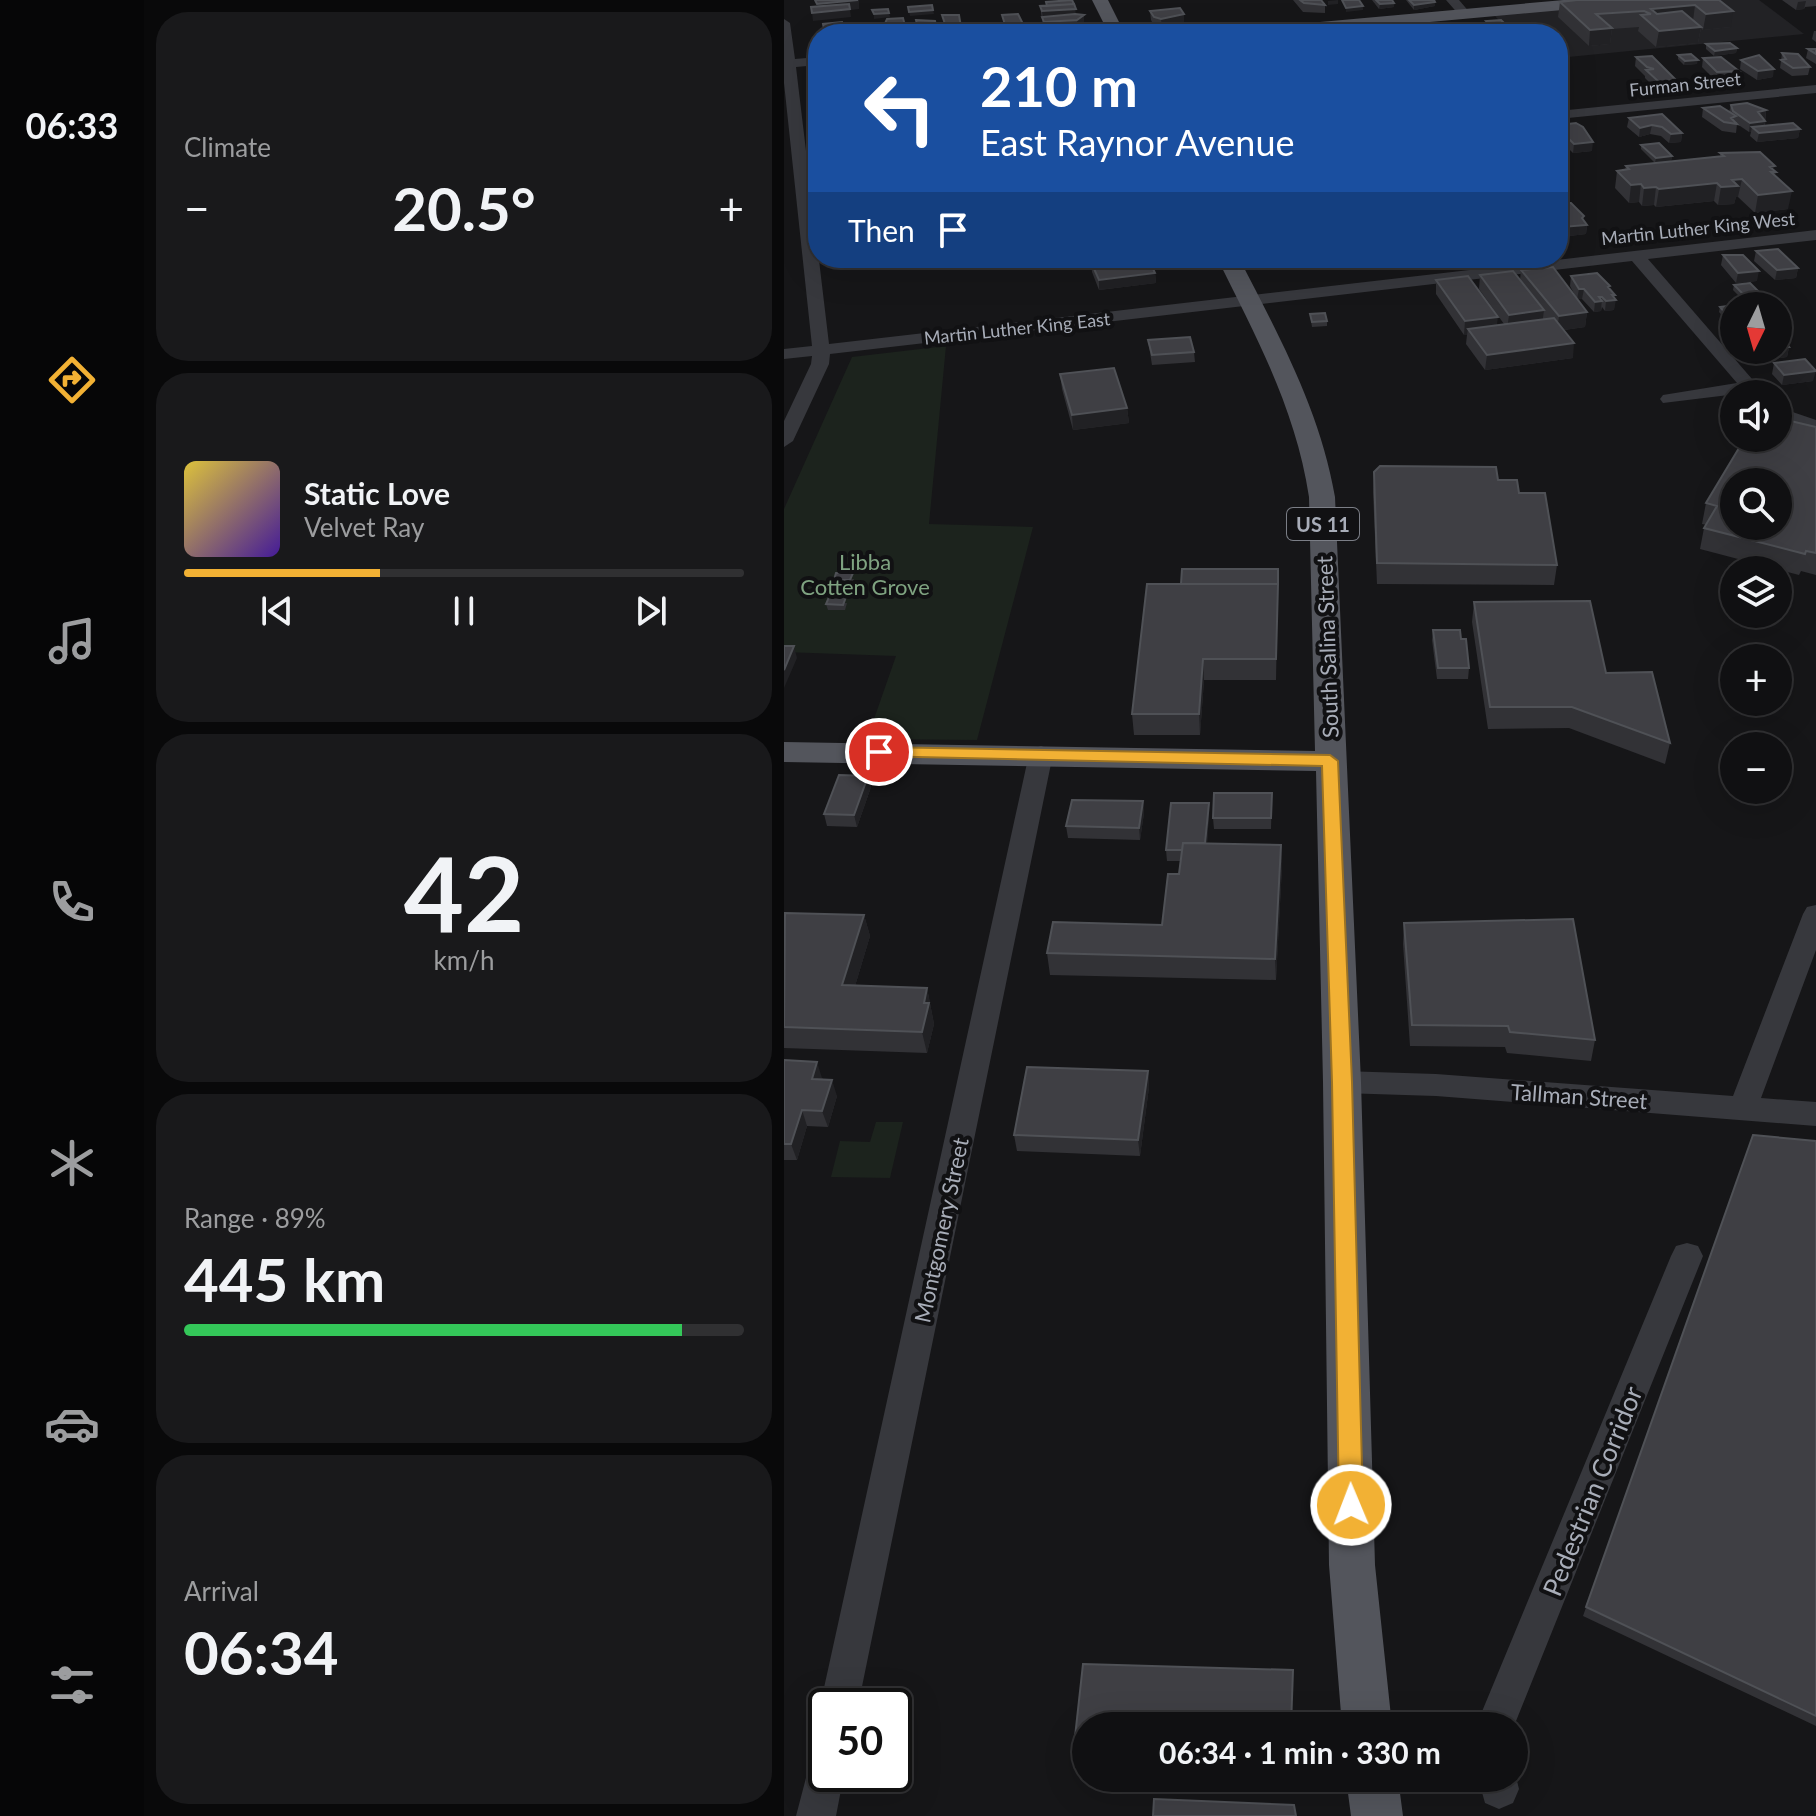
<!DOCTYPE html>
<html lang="en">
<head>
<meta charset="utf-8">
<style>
  body { margin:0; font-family:Lato,sans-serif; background:#19191b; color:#f1f3f6; height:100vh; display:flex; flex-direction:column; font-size:30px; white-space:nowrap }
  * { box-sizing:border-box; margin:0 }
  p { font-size:26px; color:#9c9d9f }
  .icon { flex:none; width:44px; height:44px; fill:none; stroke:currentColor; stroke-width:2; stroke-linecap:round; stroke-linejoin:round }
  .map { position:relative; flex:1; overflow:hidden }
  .panel { display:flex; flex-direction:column; gap:12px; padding:12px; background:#09090a; width:640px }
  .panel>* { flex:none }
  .top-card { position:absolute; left:24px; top:24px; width:760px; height:244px; border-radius:32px; box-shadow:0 8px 32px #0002,0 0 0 2px #303032; background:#1a4fa0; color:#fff; overflow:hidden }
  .needle { width:52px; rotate:185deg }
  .fabs { position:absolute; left:936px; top:292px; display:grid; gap:16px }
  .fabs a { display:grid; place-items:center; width:72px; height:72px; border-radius:50%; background:#101012; box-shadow:0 8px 32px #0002,0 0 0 2px #303032; font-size:40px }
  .speed { position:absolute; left:24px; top:1688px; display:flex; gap:16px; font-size:40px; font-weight:700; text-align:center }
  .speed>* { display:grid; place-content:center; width:104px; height:104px; border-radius:50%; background:#101012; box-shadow:0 8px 32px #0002,0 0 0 2px #303032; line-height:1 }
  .speed .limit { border:4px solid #111; border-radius:12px; background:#fff; color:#111 }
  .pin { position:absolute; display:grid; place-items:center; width:68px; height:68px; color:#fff; margin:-34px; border:4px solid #fff; border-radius:50%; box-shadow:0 2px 8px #0007 }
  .me { position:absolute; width:88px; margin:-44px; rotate:359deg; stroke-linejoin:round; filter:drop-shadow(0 0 6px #0008) }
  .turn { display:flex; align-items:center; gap:28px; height:168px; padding:0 40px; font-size:36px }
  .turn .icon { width:104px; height:104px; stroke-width:2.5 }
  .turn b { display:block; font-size:56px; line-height:68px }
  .then { display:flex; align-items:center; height:76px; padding:0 40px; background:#0003; gap:16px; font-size:30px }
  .big { font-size:60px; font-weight:700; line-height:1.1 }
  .panel .widget { flex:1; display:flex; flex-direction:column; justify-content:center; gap:12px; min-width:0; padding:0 28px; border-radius:32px; background:#19191b }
  .panel .dial { align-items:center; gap:0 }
  .dial b { font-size:104px; line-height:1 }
  .song { display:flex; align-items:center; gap:24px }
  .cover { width:96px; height:96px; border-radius:12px; background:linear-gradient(135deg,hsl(50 70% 55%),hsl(260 70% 35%)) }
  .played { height:8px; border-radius:4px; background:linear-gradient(90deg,#f2b134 35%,#303032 35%) }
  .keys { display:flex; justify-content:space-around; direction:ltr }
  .heat { display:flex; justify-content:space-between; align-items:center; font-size:44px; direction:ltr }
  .charge { height:12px; border-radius:6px; background:linear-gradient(90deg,#34c759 89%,#303032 0) }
  .trip { position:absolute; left:288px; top:1712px; width:456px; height:80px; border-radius:40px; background:#101012; box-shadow:0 8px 32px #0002,0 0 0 2px #303032; font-weight:700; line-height:80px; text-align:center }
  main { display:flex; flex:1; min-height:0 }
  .tabs { display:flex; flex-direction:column; width:144px; justify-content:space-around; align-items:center; background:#060607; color:#9c9d9f }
  .tabs .icon { width:56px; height:56px }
  .tabs .selected { color:#f2b134 }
  .tabs b { font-size:36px; color:#f1f3f6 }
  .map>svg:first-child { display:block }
</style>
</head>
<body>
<main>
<nav class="tabs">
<b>06:33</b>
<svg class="icon selected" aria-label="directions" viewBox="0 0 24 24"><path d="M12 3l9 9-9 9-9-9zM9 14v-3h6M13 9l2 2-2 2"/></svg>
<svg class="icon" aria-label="music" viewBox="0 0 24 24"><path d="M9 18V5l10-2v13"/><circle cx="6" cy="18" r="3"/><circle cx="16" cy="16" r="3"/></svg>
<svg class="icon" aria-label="phone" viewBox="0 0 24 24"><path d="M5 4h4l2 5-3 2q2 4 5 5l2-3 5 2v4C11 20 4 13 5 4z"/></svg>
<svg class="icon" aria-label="climate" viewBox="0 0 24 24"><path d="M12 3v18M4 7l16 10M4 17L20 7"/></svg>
<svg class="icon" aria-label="car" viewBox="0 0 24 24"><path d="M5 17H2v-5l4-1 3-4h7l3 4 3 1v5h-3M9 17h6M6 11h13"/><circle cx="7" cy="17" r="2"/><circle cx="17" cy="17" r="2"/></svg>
<svg class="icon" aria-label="filters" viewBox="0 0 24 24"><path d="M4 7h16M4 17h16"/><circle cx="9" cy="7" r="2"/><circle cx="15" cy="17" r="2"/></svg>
</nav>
<section class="panel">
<div class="widget"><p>Climate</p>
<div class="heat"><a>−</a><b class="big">20.5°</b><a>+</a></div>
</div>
<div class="widget">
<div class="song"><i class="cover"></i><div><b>Static Love</b><p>Velvet Ray</p></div></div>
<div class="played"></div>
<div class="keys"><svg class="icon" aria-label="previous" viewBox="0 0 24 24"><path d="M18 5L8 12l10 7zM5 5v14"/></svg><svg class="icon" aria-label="pause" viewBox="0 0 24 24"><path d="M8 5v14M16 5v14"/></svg><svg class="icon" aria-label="next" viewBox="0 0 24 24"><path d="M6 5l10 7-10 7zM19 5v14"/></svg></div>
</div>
<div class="widget dial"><b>42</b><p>km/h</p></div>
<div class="widget"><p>Range · 89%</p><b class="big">445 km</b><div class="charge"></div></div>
<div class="widget"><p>Arrival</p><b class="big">06:34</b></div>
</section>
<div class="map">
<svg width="1032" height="1816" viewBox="0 0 1032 1816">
  <rect width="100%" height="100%" fill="#161618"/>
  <path fill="#222225" d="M882 0H975L1020 34 774 58V34H728L710 15Z"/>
  <path fill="#1c231d" d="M162 346 145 524 249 527 193 740 83 739 112 656 0 652V509L68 357Z
    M92 1122H119L106 1178 47 1177 56 1141 86 1142Z"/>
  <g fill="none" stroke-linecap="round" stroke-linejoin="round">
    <path fill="#37383d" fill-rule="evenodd" d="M662 0H675L687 14 677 17Z
      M0 19 6 23 11 59 34 57V65L12 67 45 344 1032 230V240L864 259 981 394 961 393 879 403 876 399 879 395 953 383 848 261 46 354 45 364 9 441 0 447V421L27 364 28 356 0 359V349L28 346 0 83Z
      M1032 85V93L774 119V111Z
      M994 407 1032 420V432L994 419Z
      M257 746 265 749 269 754 74 1706H42V1720L36 1706 245 754 249 749Z
      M1032 905V950L977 1098 1032 1102V1126L652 1096 558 1093 548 1090 544 1082 548 1074 558 1071 652 1074 949 1096 1019 914 1023 907Z
      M903 1243 914 1246 919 1256 730 1726H692L887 1256 892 1246Z
      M42 1750V1774H60L52 1816H12L28 1755Z
      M730 1769 735 1789 729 1803 715 1809 701 1803 694 1778H730Z"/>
    <path fill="#53555c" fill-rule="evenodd" d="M308 0H324L341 34H325Z
      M780 0H842L834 5 514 34H451L459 29Z
      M433 258H455C495 336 536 410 551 497L577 1082 591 1565 608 1726H558L545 1565 539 1082 532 771 0 762V742L531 751 525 497C512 410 472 336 433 258Z
      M562 1778H614L619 1816H567Z"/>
  </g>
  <path fill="#323236" d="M509 0H537L541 5V13L519 12Z
    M588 0H608L610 7 595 9Z
    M622 0H650L651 6 630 10Z
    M935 0 947 27 919 30 917 28 914 43 872 47 854 31 855 27 828 29 826 44 805 46 774 17 776 2Z
    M998 0H1032V6L1021 7 1020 9 1012 10Z
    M262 2 292 14 300 24 294 29 261 31 259 26 256 6H262Z
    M366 11 400 14V22L378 27 370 26 367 20Z
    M158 15H175L178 34H163Z
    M702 21 727 30V34H710L702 25Z
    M1030 31H1032V42L1028 39Z
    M922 44 953 48 952 53 930 56 922 49Z
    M1024 49H1032V64L1022 58Z
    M998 53 1026 67 1024 75 1008 76 996 68Z
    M894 55 913 64 900 65 894 59Z
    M852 57 892 80 890 89 873 90 861 78V76L851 66Z
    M919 58 955 71 953 80 932 81 918 67Z
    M957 60 989 77 973 80 956 69Z
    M947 105 982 110 981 126 1016 129 1014 138 973 142 966 136 967 132H965L953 124 952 133 938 131 918 117 919 108 945 112Z
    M845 118 898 133 897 142 885 143 877 136 866 134 855 137 843 127Z
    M775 125 808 151 789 153 776 140 774 145Z
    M857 145 888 156 887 161 871 163 857 149Z
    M936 153 990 170 992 172 991 175 1004 209 971 213 954 197H952L950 204 934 205 930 201 872 207 870 205 858 206 855 202 845 203 831 188 833 171 841 170 842 166 936 156Z
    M774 195 783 203 803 225 802 234 777 237 774 232Z
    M972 251 1014 268 1012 278 991 280 970 261Z
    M939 255 973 281 952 283 937 265Z
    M307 262 371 273 372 283 315 290 308 272Z
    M737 270 803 312 801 327 780 330 789 358 701 370 682 344 683 335H680L652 294V280L713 325 720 324 695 289 696 275 736 280Z
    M787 276 826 289 831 295 830 310 821 311 818 307 817 311 810 312 798 299H793L786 286Z
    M950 285 974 297 958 299 949 290Z
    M950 306V327L946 323V319L942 320 935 312 936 307Z
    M526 314 543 321V326L528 327Z
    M364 340 410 352 411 362 368 365Z
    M999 340 1005 347 1003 357 972 361 962 350H994Z
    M990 363 1029 381 998 385 988 374Z
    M276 374 343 408 345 423 289 430 278 389Z
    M1032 427V575L1017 571 1015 575 916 549 920 528 923 525 918 524 922 503Z
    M590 472 714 480 735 493 773 565 770 585 593 584 589 492Z
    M494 569 492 680H420L416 735H350L348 714 397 584Z
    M70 579 68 586H51L50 580Z
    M690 602 822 673 886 743 881 764 785 728 704 729 688 622Z
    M63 603 61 610H44L42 604Z
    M649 630 677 639 685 668 684 679H653L648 640Z
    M84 776 87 787 73 827 43 826 40 814Z
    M488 793 487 829H430L429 818Z
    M359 801 360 813 356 840 284 838 282 826Z
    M425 803V814L423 843 497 845 498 866 492 980 266 975 263 953 378 925 395 874 396 861H383L382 850Z
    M0 915H80L86 936 71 986 143 988 150 1024 143 1053 0 1048Z
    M620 923 811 1040 807 1061 723 1053 721 1047 626 1046 619 944Z
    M0 1060 38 1078 53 1096 44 1127 23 1126 13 1160H0Z
    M364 1071 365 1087 356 1156 233 1151 230 1135Z
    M969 1135 1032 1141V1726L799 1616Z
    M302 1726V1749L294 1748 291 1737Z"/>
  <path fill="#212124" d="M42 0H75V9L66 10 67 17 29 21 28 13 35 12 33 4Z
    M554 0V4L544 5V1Z
    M1022 1 1020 9 1012 10 1014 2Z
    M651 2V6L630 10V5Z
    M610 3V7L595 9 596 4Z
    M911 5 909 21 868 25 867 9Z
    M291 6 292 17 259 20 258 11Z
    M579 6V10L562 12V8Z
    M149 10 150 14 126 16 125 12Z
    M949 11 947 27 919 30 922 14Z
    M105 13 106 17 90 19V14Z
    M400 14V22L378 27 377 19Z
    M300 15V24L294 29 293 20Z
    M240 26V34H223L222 28Z
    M59 27 60 32 41 33 40 29Z
    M917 27 914 43 872 47 875 31Z
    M828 28 826 44 805 46 806 30Z
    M727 30V34H713V33Z
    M153 31V34H135V33Z
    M953 48 952 53 930 56 931 51Z
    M914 60 913 64 900 65 901 61Z
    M990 69 989 77 973 80 974 71Z
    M892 80 890 89 873 90 875 82Z
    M982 110 981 119 974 112Z
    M981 121 980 130 968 127 967 132H965L966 123Z
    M868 125 866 134 855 137 856 128Z
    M1016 129 1014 138 973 142 975 133Z
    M898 133 897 142 885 143 887 134Z
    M809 142 808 151 789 153 790 144Z
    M888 156 887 161 871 163 872 158Z
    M958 179 954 197H952L950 204 934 205 937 187 948 180Z
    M933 183 930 201 872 207 875 189Z
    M857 184 855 202 845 203 847 185Z
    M872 187 870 205 858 206 860 188Z
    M1008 191 1004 209 971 213 974 195Z
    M800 216 798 225H803L802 234 777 237 778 227Z
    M491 258H516L491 261Z
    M607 258H628V263L607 265Z
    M1014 268 1012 278 991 280 993 270Z
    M975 271 973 281 952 283 954 273Z
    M371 273 372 283 315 290V280Z
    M795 289H800L798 299H793Z
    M975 292 974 297 958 299 959 294Z
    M828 295H831L830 300H832L830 310 821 311 822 301Z
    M815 297H818L817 311 810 312 811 302Z
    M760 310 758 325 723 330 725 315Z
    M803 312 801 327 773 331 775 316Z
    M950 314V319L942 320 943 315Z
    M714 317 712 331 684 329 683 335H680L681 321Z
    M1001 332 998 343H994V333Z
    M790 343 789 358 701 370 703 355Z
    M1005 347 1003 357 972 361 974 351 994 350V348Z
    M1032 371 1029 381 998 385 1000 375Z
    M343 408 345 423 289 430 288 415Z
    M10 646 13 658 0 688V670Z
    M419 659 420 680 416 735 415 714Z
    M84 776 87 787 73 827 70 815Z
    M359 801 360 813 356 840 355 828Z
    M425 803V814L422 861 421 850Z
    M497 845 498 866 492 980 491 959Z
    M80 915 86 936 65 1006 58 985Z
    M143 988 150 1024 143 1053 138 1032 140 1003Z
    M33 1062 38 1078 33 1095 28 1079Z
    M364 1071 365 1087 356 1156 354 1140Z
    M48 1080 53 1096 44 1127 38 1111Z
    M18 1110 23 1126 13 1160 7 1144Z"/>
  <path fill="#3f3f44" stroke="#4f5156" stroke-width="2" fill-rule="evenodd" d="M31 0H74L33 4Z
    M288 0 291 6 290 4 263 6 262 2Z
    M516 0H537L541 5 520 3Z
    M558 0H575L579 6 562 8Z
    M592 0H608L610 3 596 4Z
    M625 0H650L651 2 630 5Z
    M793 0H935L949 11 922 14 911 5 867 9 873 14 898 11 917 27 875 31 857 15 867 14 860 11 812 14 828 28 806 30 776 2Z
    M65 4 66 9 28 13 27 7Z
    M290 4 292 9 258 11 256 6Z
    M148 5 149 10 125 12 124 7Z
    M396 8 400 14 377 19 370 17 366 11Z
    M104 9 105 13 90 14 88 10Z
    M234 14 240 26 222 28 218 15Z
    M291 14 300 15 293 20 260 22 258 17Z
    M158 15H175L177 27H162Z
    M119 18 123 34H100L99 28 103 19Z
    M132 20 151 21 153 31 135 33Z
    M717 20 727 30 713 33 702 21Z
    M58 22 59 27 40 29 39 24Z
    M607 27 613 34H593L589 29Z
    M491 30 494 34H449Z
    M946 43 953 48 931 51 922 44Z
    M1024 49H1032V54Z
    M998 53 1014 54 1026 67 1009 68 997 60 1002 59Z
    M907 54 914 60 901 61 894 55Z
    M975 55 990 69 974 71 957 60Z
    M868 56 892 80 875 82 862 70 870 69 863 67 852 57Z
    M937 57 955 71 933 72 919 58Z
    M963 103 982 110 974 112 981 121 966 123 949 111 947 105Z
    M936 106 952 116 947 118 953 124 940 122 919 108Z
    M878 114 898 133 887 134 878 127 868 125 856 128 845 118Z
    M792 123 799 127 809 142 790 144 775 129H778L775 125Z
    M1009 123 1016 129 975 133 968 127Z
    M875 143 888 156 872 158 857 145Z
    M976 152 991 166 986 167 992 172H987L1008 191 974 195 958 179 948 180 954 186 937 187 933 183 875 189 872 187 860 188 857 184 847 185 833 171 845 169 842 166 940 156 936 153Z
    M774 195H777L783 203H787L800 216 798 218 803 225 778 227 774 220Z
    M994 249 1014 268 993 270 972 251Z
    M939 255H959L975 271 954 273Z
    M338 258H364L371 273 315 280 307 262Z
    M769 267 803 312 775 316 737 270Z
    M729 271 760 310 725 315 696 275Z
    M813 273 826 286 824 287 831 295H828L832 300 822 301 818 297H815L818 301 811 302 800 289H795L787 276Z
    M684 276 714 317 681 321 652 280Z
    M966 283 975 292 959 294 950 285Z
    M967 303 970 306H950V314L943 315 936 307Z
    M541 313 543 321 528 322 526 314Z
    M770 318 790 343 703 355 684 329Z
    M994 325 1001 332 994 333Z
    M994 336H995L1005 347 994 348Z
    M406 337 410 352 368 355 364 340Z
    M1021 359 1032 371 1000 375 990 363Z
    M330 368 343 408 288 415 276 374Z
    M994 418 1032 427V553L1022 551 1021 554 920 528 933 506 922 503 961 438H994ZM950 482H994V526H950Z
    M596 466 712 467 714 480H733L735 493H761L773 565 593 563 590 472Z
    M398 569H494V584H397Z
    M52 573H69L66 580H50Z
    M363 584H494L492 659H419L415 714H348Z
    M45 597H62L59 605 42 604Z
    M806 601 822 673 868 672 886 743 788 707H706L690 602Z
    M649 630H676L677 639H682L685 668H654Z
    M0 646H10L0 670Z
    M55 775 84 776 70 815 40 814Z
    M430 793H488L487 818H429Z
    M288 800 359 801 355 828 282 826Z
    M387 803H425L421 843H399L398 850H382Z
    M399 843 497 845 491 959 263 953 269 922 378 925 384 874H395Z
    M1 913 80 915 58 985 143 988 140 1003H145L138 1032 0 1027Z
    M789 919 811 1040 726 1032 724 1026 628 1025 620 923Z
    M0 1060 33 1062 28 1079 48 1080 38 1111 18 1110 7 1144H0Z
    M243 1067 364 1071 354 1140 230 1135Z
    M969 1135 1032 1141V1716L802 1607Z
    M299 1664 509 1670 507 1726H302V1737H291Z
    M370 1799 510 1805 512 1816H369Z"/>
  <path fill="#f2b134" stroke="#9d7322" stroke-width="2" d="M95 747 546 755 554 761 568 1082 579 1505 575 1513 567 1517 558 1513 555 1505 548 1082 538 766 89 756 86 752 89 749Z"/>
  <g text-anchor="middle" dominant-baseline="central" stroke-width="8" stroke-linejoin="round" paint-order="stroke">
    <g font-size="18" fill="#a8adb8" stroke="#111113">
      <text transform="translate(901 84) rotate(-6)">Furman Street</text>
      <text transform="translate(914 228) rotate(-6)">Martin Luther King West</text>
      <text transform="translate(233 328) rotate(-6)">Martin Luther King East</text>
    </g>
    <rect fill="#111113" stroke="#7b7e86" stroke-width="2" x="503" y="508" width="72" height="32" rx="6"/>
    <g font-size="20" font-weight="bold" fill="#a8adb8">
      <text x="539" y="524">US 11</text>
    </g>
    <g font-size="22" fill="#7fa381" stroke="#111113">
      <text x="81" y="561">Libba<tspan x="81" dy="25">Cotten Grove</tspan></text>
    </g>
    <g font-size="22" fill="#a8adb8" stroke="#111113">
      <text transform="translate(543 647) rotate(-92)">South Salina Street</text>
      <text transform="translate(795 1096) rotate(4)">Tallman Street</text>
      <text transform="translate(157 1230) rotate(-78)">Montgomery Street</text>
    </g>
    <g font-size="26" fill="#a8adb8" stroke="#111113">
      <text transform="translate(808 1491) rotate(-68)">Pedestrian Corridor</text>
    </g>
  </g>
</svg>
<div class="fabs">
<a><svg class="needle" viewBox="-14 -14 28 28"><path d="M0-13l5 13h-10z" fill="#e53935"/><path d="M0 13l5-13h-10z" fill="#9c9d9f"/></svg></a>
<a><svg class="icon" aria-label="sound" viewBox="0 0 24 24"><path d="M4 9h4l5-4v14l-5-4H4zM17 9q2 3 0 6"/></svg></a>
<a><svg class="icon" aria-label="search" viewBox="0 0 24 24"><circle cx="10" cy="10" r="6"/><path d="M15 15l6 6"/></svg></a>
<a><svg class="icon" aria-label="layers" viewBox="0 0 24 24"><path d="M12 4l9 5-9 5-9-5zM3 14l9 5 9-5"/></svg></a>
<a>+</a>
<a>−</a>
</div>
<div class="speed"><div class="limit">50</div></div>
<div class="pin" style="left:95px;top:752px;background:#d93025"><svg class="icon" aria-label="arrive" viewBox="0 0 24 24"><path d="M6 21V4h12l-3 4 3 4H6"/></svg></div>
<svg class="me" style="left:567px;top:1505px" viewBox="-20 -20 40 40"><circle r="17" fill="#f2b134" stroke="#fff" stroke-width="3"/><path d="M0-11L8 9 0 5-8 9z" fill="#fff"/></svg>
<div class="trip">06:34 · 1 min · 330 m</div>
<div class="top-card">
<div class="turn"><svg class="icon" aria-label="left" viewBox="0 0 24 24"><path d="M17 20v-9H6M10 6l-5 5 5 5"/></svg><div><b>210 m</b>East Raynor Avenue</div></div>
<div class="then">Then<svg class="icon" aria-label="arrive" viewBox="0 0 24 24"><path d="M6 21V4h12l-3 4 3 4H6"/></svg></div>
</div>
</div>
</main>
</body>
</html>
